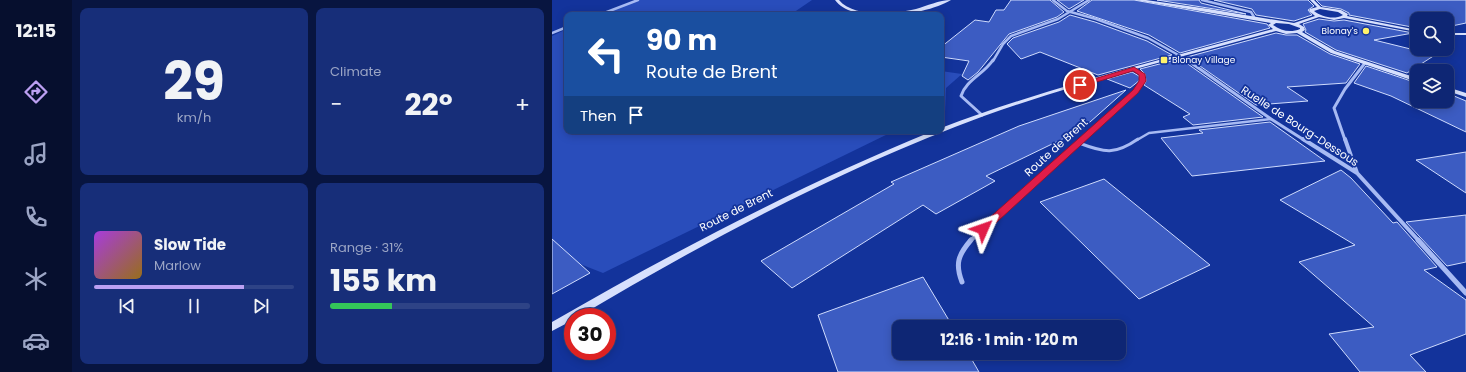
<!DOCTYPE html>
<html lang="en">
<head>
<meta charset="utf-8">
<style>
  body { margin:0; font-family:Poppins,sans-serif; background:#172e79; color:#f1f3f6; height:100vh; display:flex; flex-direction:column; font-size:15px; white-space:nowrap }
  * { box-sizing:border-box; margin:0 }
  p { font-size:13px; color:#9ba5c5 }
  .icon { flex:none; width:22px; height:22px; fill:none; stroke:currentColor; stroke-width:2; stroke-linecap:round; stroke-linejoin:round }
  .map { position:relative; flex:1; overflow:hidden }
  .panel { display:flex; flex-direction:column; gap:8px; padding:8px; background:#081540; width:480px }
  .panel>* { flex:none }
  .guide { position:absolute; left:12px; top:12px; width:380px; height:122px; border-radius:8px; box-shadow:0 2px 10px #0003,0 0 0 1px #2e4386; background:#1a4fa0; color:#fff; overflow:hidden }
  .buttons { position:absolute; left:858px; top:12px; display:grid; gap:8px }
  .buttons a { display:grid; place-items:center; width:44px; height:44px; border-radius:8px; background:#0e2674; box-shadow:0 2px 10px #0003,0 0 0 1px #2e4386; font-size:20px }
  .speed { position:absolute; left:12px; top:308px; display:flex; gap:8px; font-size:20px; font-weight:700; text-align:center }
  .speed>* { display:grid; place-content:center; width:52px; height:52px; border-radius:50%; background:#0e2674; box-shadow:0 2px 10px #0003,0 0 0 1px #2e4386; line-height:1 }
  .speed .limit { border:6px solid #d22; background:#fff; color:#111 }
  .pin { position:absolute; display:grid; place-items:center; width:34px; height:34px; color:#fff; margin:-17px; border:2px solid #fff; border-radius:50%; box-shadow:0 1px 4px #0007 }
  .me { position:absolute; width:44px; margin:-22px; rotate:47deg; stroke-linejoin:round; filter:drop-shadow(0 0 3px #0008) }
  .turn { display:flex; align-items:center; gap:14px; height:84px; padding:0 16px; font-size:18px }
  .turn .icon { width:52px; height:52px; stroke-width:2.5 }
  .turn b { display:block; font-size:28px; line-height:34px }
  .then { display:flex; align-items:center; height:38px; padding:0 16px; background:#0003; gap:8px; font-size:15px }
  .big { font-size:30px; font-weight:700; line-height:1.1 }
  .panel .tile { flex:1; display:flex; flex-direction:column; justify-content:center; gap:6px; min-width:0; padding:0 14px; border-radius:8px; background:#172e79 }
  .panel .dial { align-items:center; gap:0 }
  .dial b { font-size:52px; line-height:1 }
  .song { display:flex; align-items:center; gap:12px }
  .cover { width:48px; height:48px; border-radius:6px; background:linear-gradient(135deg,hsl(280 70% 55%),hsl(40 70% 35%)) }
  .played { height:4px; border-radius:2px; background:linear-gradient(90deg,#bca0f2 75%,#2e4386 75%) }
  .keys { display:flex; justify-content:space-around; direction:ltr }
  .heat { display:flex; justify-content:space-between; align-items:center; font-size:22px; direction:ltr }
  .charge { height:6px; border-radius:3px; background:linear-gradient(90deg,#34c759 31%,#2e4386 0) }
  .panel .tiles { flex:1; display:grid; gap:8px; grid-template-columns:repeat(2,1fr) }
  .trip { position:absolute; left:340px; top:320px; width:234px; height:40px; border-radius:8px; background:#0e2674; box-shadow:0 2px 10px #0003,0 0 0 1px #2e4386; font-weight:700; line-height:40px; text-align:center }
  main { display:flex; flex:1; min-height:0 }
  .dock { display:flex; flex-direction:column; width:72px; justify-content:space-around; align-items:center; background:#060f2e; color:#9ba5c5 }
  .dock .icon { width:28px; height:28px }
  .dock .selected { color:#bca0f2 }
  .dock b { font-size:18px; color:#f1f3f6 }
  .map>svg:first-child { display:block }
</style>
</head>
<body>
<main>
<nav class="dock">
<b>12:15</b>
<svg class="icon selected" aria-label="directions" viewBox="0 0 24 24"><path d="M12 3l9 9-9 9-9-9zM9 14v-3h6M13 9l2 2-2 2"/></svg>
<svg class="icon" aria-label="music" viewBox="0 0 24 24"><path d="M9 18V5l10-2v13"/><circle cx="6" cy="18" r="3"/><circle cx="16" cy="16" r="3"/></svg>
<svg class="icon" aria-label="phone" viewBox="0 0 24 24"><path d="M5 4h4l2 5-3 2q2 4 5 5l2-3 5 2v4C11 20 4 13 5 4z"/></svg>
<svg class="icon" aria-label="climate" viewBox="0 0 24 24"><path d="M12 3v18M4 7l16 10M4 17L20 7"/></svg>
<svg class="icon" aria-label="car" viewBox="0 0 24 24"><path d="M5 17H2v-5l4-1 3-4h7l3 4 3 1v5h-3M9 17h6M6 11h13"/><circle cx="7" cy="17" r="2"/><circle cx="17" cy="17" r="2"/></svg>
</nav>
<section class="panel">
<div class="tiles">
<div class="tile dial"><b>29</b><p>km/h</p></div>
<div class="tile"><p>Climate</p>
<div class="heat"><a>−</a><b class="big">22°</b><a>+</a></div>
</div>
<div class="tile">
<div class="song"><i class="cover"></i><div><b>Slow Tide</b><p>Marlow</p></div></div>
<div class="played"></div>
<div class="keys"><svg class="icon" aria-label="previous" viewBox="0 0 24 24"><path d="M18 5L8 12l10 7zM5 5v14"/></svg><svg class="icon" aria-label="pause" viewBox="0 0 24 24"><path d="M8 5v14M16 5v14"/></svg><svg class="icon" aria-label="next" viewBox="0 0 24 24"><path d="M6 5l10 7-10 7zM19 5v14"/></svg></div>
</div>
<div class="tile"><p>Range · 31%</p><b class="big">155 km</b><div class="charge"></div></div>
</div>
</section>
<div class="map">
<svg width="914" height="372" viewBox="0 0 914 372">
  <rect width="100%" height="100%" fill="#13339b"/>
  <path fill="#294dbb" d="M84 0H260L238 15H49Z
    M15 29V131H342L51 273 0 253V36Z
    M389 71 410 74 394 88 393 112 389 113Z"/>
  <path fill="#3c5cc2" stroke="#cfdbfd" d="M459 0H498L512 12 505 17 457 34 426 72 416 80 410 76 417 61 389 57V47L423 20 437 22 444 10H452Z
    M505 0H532L517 9Z
    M540 0H582L715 24 718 28 628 53 597 35 525 11Z
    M605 0H647L649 3 694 14Z
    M662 0H756L762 6 756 10 760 15 742 21 704 15 700 9Z
    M764 0H914V23L895 27V19H865V28L797 15V13L789 9 770 6Z
    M518 15 543 22 595 41 620 55 546 75 488 52 469 59 455 44 461 38 507 22Z
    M767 19 782 21 792 20 861 33 822 40 883 55 855 73 784 50 753 32 754 30 751 24Z
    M724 33 734 35H745L778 54 808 64 794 83 735 87 756 101 704 105 635 57Z
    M627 59 633 62 711 117 641 125 631 117 638 114 592 85 594 81 593 74 588 69Z
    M814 66 865 83V101H895V93L914 101V132L839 96 802 83Z
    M580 72 587 76 588 80 578 88 555 79Z
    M574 90 529 130 434 176 443 181 384 214 371 205 240 288 209 261 342 184 339 182 467 126Z
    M718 122 773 161 640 176 609 138 651 133 647 130Z
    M914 152V193L864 160Z
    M789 170 799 178 841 223 845 222 885 267 872 270 914 300V334L858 355 874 372H808L777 334 822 327 747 262 803 245 728 200Z
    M552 179 658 265 587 299 488 202Z
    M914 215V262L895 266 854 222Z
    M0 239 38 273 0 294Z
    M371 277 401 327H347V353H416L427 372H286L266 315Z"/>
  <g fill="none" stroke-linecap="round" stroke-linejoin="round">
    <path stroke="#a7baf3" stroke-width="2.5" d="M585 140 597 133 719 119"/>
    <path stroke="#a7baf3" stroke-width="3" d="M527 143C553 153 563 155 586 139"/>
    <path stroke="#a7baf3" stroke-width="2.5" d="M501 0 515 11 544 19 596 38 637 61
      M650 0 699 12 702 17
      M47 15 86 0
      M0 33 15 27
      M441 61 451 44 459 36 506 19 537 0"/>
    <path stroke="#a7baf3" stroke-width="3" d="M635 60 719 119 752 140
      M430 115 409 96C414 80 432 74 441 60
      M530 140 584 91 591 81 590 74 582 69
      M793 140 782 108 793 89 813 63"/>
    <path stroke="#a7baf3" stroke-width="4" d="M751 139 805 173 867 241
      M793 139 805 173
      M418 241 531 139"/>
    <path stroke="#a7baf3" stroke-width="5" d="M866 240 914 293
      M410 282C403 264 406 255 419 240"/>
    <path fill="#d7e0fd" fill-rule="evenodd" d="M283 0H287C301 18 344 14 364 9 375 6 387 0 399 0 375 15 302 26 283 0Z
      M583 0H594L657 9 742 23 763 16 757 11 758 9 765 7 758 0H762L769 7 789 10 796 14 795 16 865 30V32L792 18 782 20 767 17 747 24 752 27 753 30 750 32 783 51 865 78V82L779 53 745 33 734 34 724 31C627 58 527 82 432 116 290 168 156 240 26 317H21V320L0 331V322C123 251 249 185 381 131H389V128C497 87 609 60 721 29L716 25 719 23ZM768 9 786 12 791 15C782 20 770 17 762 11ZM724 23 737 24 748 28V29C739 33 729 31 721 25Z
      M895 33H914V35H895Z
      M895 87 914 93V97L895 91Z"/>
  </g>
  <path fill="#e11d48" stroke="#92132f" d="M582 67 593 74 594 81 586 93 434 232H427L426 229 427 227 581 90 587 81V75L581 71 528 87 524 85 525 84Z"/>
  <g fill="#fff26a" stroke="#13339b" stroke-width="1.5">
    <circle cx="814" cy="31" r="4"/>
    <rect x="608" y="56" width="8" height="8" rx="2"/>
  </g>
  <g text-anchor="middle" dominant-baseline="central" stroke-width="3.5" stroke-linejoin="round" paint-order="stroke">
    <g font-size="9" fill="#fff" stroke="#13339b" text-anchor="end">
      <text x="806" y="31">Blonay's</text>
      <text x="620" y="60" text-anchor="start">Blonay Village</text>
    </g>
    <g font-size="11" fill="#fff" stroke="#13339b">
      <text transform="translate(748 126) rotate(33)">Ruelle de Bourg-Dessous</text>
      <text transform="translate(504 147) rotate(-42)">Route de Brent</text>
      <text transform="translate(184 210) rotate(-27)">Route de Brent</text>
    </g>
  </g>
</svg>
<div class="buttons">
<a><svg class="icon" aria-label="search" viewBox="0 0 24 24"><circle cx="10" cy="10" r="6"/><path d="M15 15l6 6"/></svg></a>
<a><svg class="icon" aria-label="layers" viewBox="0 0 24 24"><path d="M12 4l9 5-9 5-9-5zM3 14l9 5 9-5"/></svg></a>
</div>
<div class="speed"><div class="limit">30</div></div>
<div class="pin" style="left:528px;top:85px;background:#d93025"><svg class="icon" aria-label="arrive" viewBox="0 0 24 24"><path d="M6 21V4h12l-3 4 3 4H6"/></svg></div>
<svg class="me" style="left:431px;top:229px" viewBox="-20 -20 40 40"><path d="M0-17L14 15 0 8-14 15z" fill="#e11d48" stroke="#fff" stroke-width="4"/></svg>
<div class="trip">12:16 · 1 min · 120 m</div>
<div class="guide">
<div class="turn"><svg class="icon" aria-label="left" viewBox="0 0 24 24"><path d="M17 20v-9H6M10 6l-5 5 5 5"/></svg><div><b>90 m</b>Route de Brent</div></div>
<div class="then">Then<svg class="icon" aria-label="arrive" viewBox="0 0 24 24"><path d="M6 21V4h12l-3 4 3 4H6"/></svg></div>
</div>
</div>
</main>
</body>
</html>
